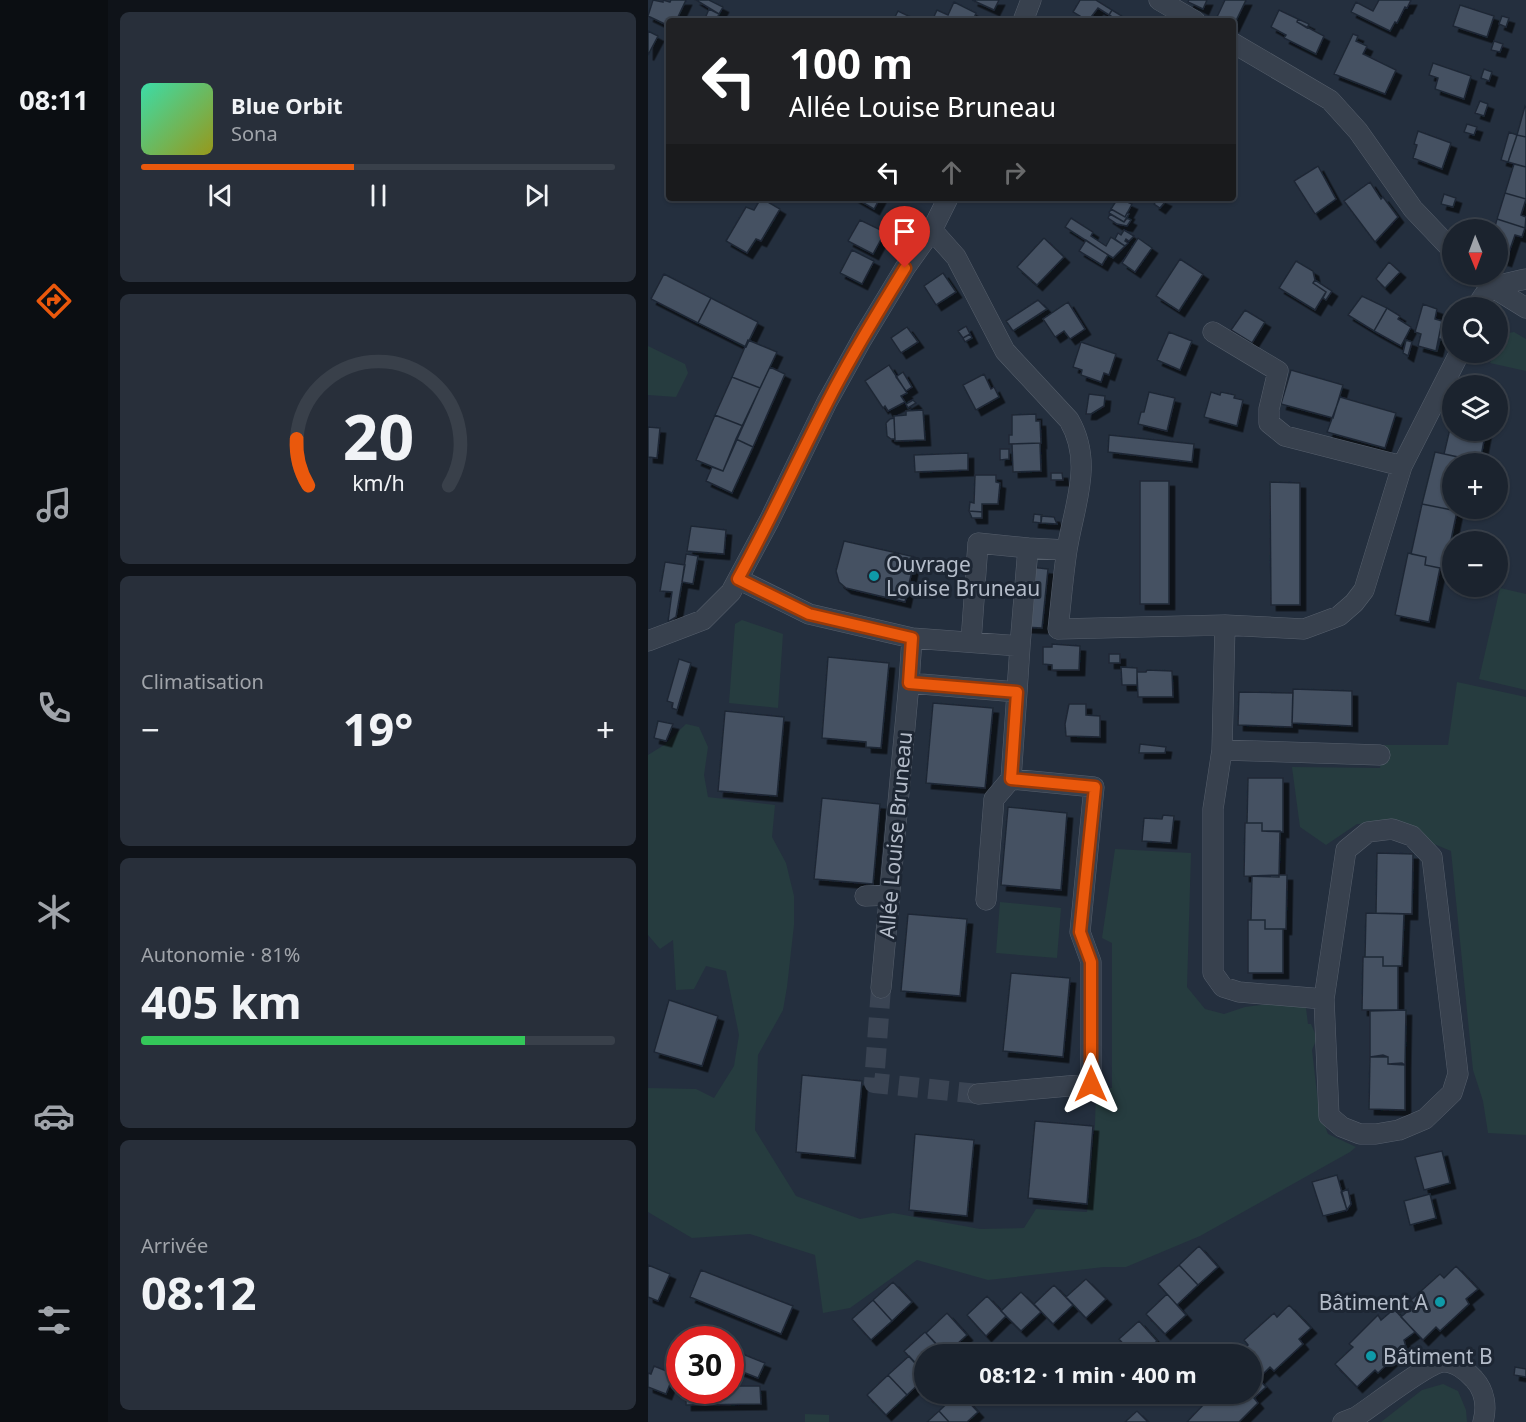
<!DOCTYPE html>
<html lang="fr">
<head>
<meta charset="utf-8">
<style>
  body { margin:0; font-family:"Noto Sans",sans-serif; background:#282f3a; color:#f1f3f6; height:100vh; display:flex; flex-direction:column; font-size:22px; white-space:nowrap }
  * { box-sizing:border-box; margin:0 }
  p { font-size:20px; color:#a0a4aa }
  .icon { flex:none; width:33px; height:33px; fill:none; stroke:currentColor; stroke-width:2; stroke-linecap:round; stroke-linejoin:round }
  .map { position:relative; flex:1; overflow:hidden }
  .drawer { display:flex; flex-direction:column; gap:12px; padding:12px; background:#0f1319; width:540px }
  .drawer>* { flex:none }
  .banner { position:absolute; left:18px; top:18px; width:570px; height:183px; border-radius:6px; box-shadow:0 2px 4px #0004,0 0 0 2px #39404a; background:#202124; color:#fff; overflow:hidden }
  .needle { width:39px; rotate:179deg }
  .controls { position:absolute; left:794px; top:219px; display:grid; gap:12px }
  .controls a { display:grid; place-items:center; width:66px; height:66px; border-radius:50%; background:#1b232e; box-shadow:0 2px 4px #0004,0 0 0 2px #39404a; font-size:30px }
  .speed { position:absolute; left:18px; top:1326px; display:flex; gap:12px; font-size:30px; font-weight:700; text-align:center }
  .speed>* { display:grid; place-content:center; width:78px; height:78px; border-radius:50%; background:#1b232e; box-shadow:0 2px 4px #0004,0 0 0 2px #39404a; line-height:1 }
  .speed .limit { border:9px solid #d22; background:#fff; color:#111 }
  .pin { position:absolute; display:grid; place-items:center; width:51px; height:51px; color:#fff; margin:-62px -26px; border-radius:50% 50% 50% 0; rotate:-45deg; box-shadow:0 0 6px #0007 }
  .pin .icon { rotate:45deg }
  .me { position:absolute; width:66px; margin:-33px; rotate:0deg; stroke-linejoin:round; filter:drop-shadow(0 0 4px #0008) }
  .turn { display:flex; align-items:center; gap:21px; height:126px; padding:0 24px; font-size:27px }
  .turn .icon { width:78px; height:78px; stroke-width:2.5 }
  .turn b { display:block; font-size:42px; line-height:51px }
  .lanes { display:flex; align-items:center; height:57px; padding:0 24px; background:#0003; justify-content:center; gap:30px; direction:ltr }
  .lanes .off { opacity:.35 }
  .big { font-size:45px; font-weight:700; line-height:1.1 }
  .drawer .tile { flex:1; display:flex; flex-direction:column; justify-content:center; gap:9px; min-width:0; padding:0 21px; border-radius:9px; background:#282f3a }
  .drawer .dial { align-items:center; gap:0 }
  .dial svg { height:156px; overflow:visible; fill:none; stroke:#39404a; stroke-width:7; stroke-linecap:round; text-anchor:middle }
  .dial text { fill:#f1f3f6; stroke:none }
  .song { display:flex; align-items:center; gap:18px }
  .cover { width:72px; height:72px; border-radius:9px; background:linear-gradient(135deg,hsl(160 70% 55%),hsl(60 70% 35%)) }
  .played { height:6px; border-radius:3px; background:linear-gradient(90deg,#ea580c 45%,#39404a 45%) }
  .keys { display:flex; justify-content:space-around; direction:ltr }
  .heat { display:flex; justify-content:space-between; align-items:center; font-size:33px; direction:ltr }
  .charge { height:9px; border-radius:4px; background:linear-gradient(90deg,#34c759 81%,#39404a 0) }
  .trip { position:absolute; left:266px; top:1344px; width:348px; height:60px; border-radius:30px; background:#1b232e; box-shadow:0 2px 4px #0004,0 0 0 2px #39404a; font-weight:700; line-height:60px; text-align:center }
  main { display:flex; flex:1; min-height:0 }
  .tabs { display:flex; flex-direction:column; width:108px; justify-content:space-around; align-items:center; background:#0b0e12; color:#a0a4aa }
  .tabs .icon { width:42px; height:42px }
  .tabs .selected { color:#ea580c }
  .tabs b { font-size:27px; color:#f1f3f6 }
  .map>svg:first-child { display:block }
</style>
</head>
<body>
<main>
<nav class="tabs">
<b>08:11</b>
<svg class="icon selected" aria-label="directions" viewBox="0 0 24 24"><path d="M12 3l9 9-9 9-9-9zM9 14v-3h6M13 9l2 2-2 2"/></svg>
<svg class="icon" aria-label="music" viewBox="0 0 24 24"><path d="M9 18V5l10-2v13"/><circle cx="6" cy="18" r="3"/><circle cx="16" cy="16" r="3"/></svg>
<svg class="icon" aria-label="phone" viewBox="0 0 24 24"><path d="M5 4h4l2 5-3 2q2 4 5 5l2-3 5 2v4C11 20 4 13 5 4z"/></svg>
<svg class="icon" aria-label="climate" viewBox="0 0 24 24"><path d="M12 3v18M4 7l16 10M4 17L20 7"/></svg>
<svg class="icon" aria-label="car" viewBox="0 0 24 24"><path d="M5 17H2v-5l4-1 3-4h7l3 4 3 1v5h-3M9 17h6M6 11h13"/><circle cx="7" cy="17" r="2"/><circle cx="17" cy="17" r="2"/></svg>
<svg class="icon" aria-label="filters" viewBox="0 0 24 24"><path d="M4 7h16M4 17h16"/><circle cx="9" cy="7" r="2"/><circle cx="15" cy="17" r="2"/></svg>
</nav>
<section class="drawer">
<div class="tile">
<div class="song"><i class="cover"></i><div><b>Blue Orbit</b><p>Sona</p></div></div>
<div class="played"></div>
<div class="keys"><svg class="icon" aria-label="previous" viewBox="0 0 24 24"><path d="M18 5L8 12l10 7zM5 5v14"/></svg><svg class="icon" aria-label="pause" viewBox="0 0 24 24"><path d="M8 5v14M16 5v14"/></svg><svg class="icon" aria-label="next" viewBox="0 0 24 24"><path d="M6 5l10 7-10 7zM19 5v14"/></svg></div>
</div>
<div class="tile dial"><svg viewBox="0 0 100 80">
<path d="M14 69A42 42 0 1 1 86 69"/>
<path d="M14 69A42 42 0 0 1 8 45" stroke="#ea580c"/>
<text x="50" y="56" font-size="32" font-weight="700">20</text>
<text x="50" y="72" font-size="11">km/h</text>
</svg></div>
<div class="tile"><p>Climatisation</p>
<div class="heat"><a>−</a><b class="big">19°</b><a>+</a></div>
</div>
<div class="tile"><p>Autonomie · 81%</p><b class="big">405 km</b><div class="charge"></div></div>
<div class="tile"><p>Arrivée</p><b class="big">08:12</b></div>
</section>
<div class="map">
<svg width="878" height="1422" viewBox="0 0 878 1422">
  <defs>
    <filter id="shadow"><feDropShadow dx="5.5" dy="5.5" stdDeviation="0" flood-color="#0009"/></filter>
  </defs>
  <rect width="100%" height="100%" fill="#242f3e"/>
  <path fill="#263c3f" d="M866 332 878 339V371L842 363 847 353 849 352 856 334Z
    M0 346 37 364 40 373 28 397 0 395Z
    M852 588 878 594V690L831 679Z
    M94 620 135 634 130 708 81 703 87 624Z
    M809 682 878 697V1135L840 1133 835 1101 825 1070 803 851 781 842 752 823 709 824 678 845 652 827 644 767 732 768 736 745H800Z
    M38 724 51 727 60 747 56 775 60 797 127 805 124 837 138 863 146 896V925L139 987 135 1010 110 1055 107 1130 148 1196 212 1219 245 1213 332 1229 376 1228 388 1209 439 1212 447 1125 448 1088H464V943L454 938 467 849 543 853 539 987 557 1009 576 1014 597 1007 642 1001 658 1008 660 1024H663L669 1038 664 1050 671 1111 680 1134 708 1147 702 1152 552 1236 478 1267H456L340 1280 269 1260 202 1308 175 1313 167 1255 102 1234 44 1238 0 1212V1088L48 1089 66 1098 86 1066 91 1035 78 971 58 966 46 989 28 990 25 940 12 949 0 935V755L16 745Z
    M352 902 413 908 409 958 348 953Z
    M795 1384 810 1391 818 1410 819 1422H733L774 1390Z
    M157 1414 181 1415V1422H157Z"/>
  <path fill="#455162" stroke="#1f2835" stroke-width="1.5" filter="url(#shadow)" d="M5 0 15 2V0L22 2 23 0H38L28 21H21V26L0 16Z
    M48 0H61L75 7 71 14Z
    M324 0H351L346 10Z
    M432 0H448L464 10 461 15 450 8 440 21 425 12Z
    M541 0H559L555 9 540 2Z
    M577 0H598L585 27V21H575L569 17Z
    M731 0H763L759 8 757 7 749 23 747 22 742 31 703 12 708 2 725 11Z
    M306 2 328 13 325 21H284L289 10 300 15Z
    M812 5 846 16 839 37 805 26Z
    M61 9 71 14 68 20 58 16Z
    M464 10 482 21H471L461 15Z
    M631 10 650 19 649 22 676 36 668 54 636 38 638 35 623 27Z
    M250 11 271 21H245Z
    M854 16 861 18 858 27 851 24Z
    M650 19 661 24 659 28 649 22Z
    M0 31 10 36 0 55Z
    M705 34 710 36 708 41 719 46 715 54 748 70 737 94 686 74Z
    M846 41 855 44 852 52 843 50Z
    M785 63 823 76 816 99 787 89 790 78 781 75Z
    M836 69 844 72 841 81 833 78Z
    M832 101 840 104 836 116 827 113Z
    M877 106 878 107V137L869 135Z
    M819 124 829 127 826 135 816 132Z
    M770 131 803 143 794 169 765 158 769 145 766 144Z
    M861 132 869 135 860 162 853 160Z
    M869 135 878 137V167L860 162Z
    M866 164 878 167V199L857 193Z
    M670 166 688 199 667 214 646 181Z
    M722 182 733 199 735 197 750 217 727 242 696 201Z
    M857 193 878 199 873 215 878 217 877 228 849 219Z
    M796 194 808 198 805 207 793 204Z
    M113 198 132 209 113 241 108 239 99 253 78 241 98 207 106 210Z
    M207 198H232L226 209Z
    M470 198 484 204 477 217 463 209Z
    M511 198 518 201 512 208 506 204Z
    M463 209 477 217 479 213 481 214 476 222 461 213Z
    M248 214 259 220 254 231 242 225Z
    M462 214 476 222 479 218 483 220 479 226 469 224 460 218Z
    M423 218 445 232 443 236 458 246 463 237 477 246 465 258 417 227Z
    M849 219 877 228 874 237 867 235 858 261 849 258V230H846Z
    M212 220 237 232 225 254 200 241Z
    M476 230 486 236 481 241 478 239 477 241 480 243 477 246 467 239 470 233 473 235Z
    M396 238 416 257 389 285 369 267Z
    M490 238 504 248 487 272 474 263Z
    M438 240 460 255 454 265 431 251Z
    M204 250 226 261 214 284 192 273Z
    M532 259 555 274 531 311 508 296Z
    M648 261 665 271 667 280 665 283 678 292 667 310 631 288Z
    M741 262 752 272 737 288 728 279Z
    M295 273 308 292 288 305 276 286Z
    M16 274 63 298 50 323 3 299Z
    M667 280 684 291 678 300 675 298 678 292 665 283Z
    M714 296 739 308 726 331 700 315Z
    M63 298 110 322 98 347 50 323Z
    M390 300 399 309 365 331 358 321Z
    M420 302 437 329 422 339 416 331 407 337 395 319Z
    M775 304 789 309 787 319 794 321 788 351 770 346 773 334 767 332Z
    M739 308 752 316 750 319 763 327 753 346 726 331Z
    M597 310 617 322 604 343 583 330Z
    M794 321 800 323 795 340 792 339 789 351H788Z
    M318 326 322 334 315 338 310 331Z
    M259 327 270 342 253 353 243 338Z
    M521 332 544 341 532 370 509 360Z
    M322 334 324 338 317 342 315 338Z
    M100 340 129 352 112 388 84 377Z
    M758 340 764 342 760 356 755 353Z
    M433 342 468 354 461 375 456 373 453 382 433 375 434 370 425 367Z
    M241 365 259 393 253 396 257 402 240 411 237 406 235 408 217 381Z
    M122 367 137 374 105 447 88 439Z
    M643 370 695 385 685 418 633 404Z
    M255 372 264 387 258 391 248 377Z
    M336 374 343 389 346 387 351 397 328 410 315 385Z
    M84 377 112 388 95 426 67 415Z
    M501 392 527 398 519 431 490 424 493 412H496Z
    M563 392 572 395 573 392 587 395 586 398 595 400 589 426 556 417Z
    M441 394 457 396 456 406 443 414H438Z
    M692 397 748 413 737 448 679 432Z
    M265 400 268 403 260 408 258 404Z
    M275 410 277 440 247 441 246 416 258 415V411Z
    M388 414V421H392L393 443 361 444V435H364V415Z
    M67 415 95 426 75 471 48 460Z
    M246 418 247 439H243L239 436 238 423 242 419Z
    M804 420V430H838L832 462 796 454Z
    M0 427 12 428 9 458 0 457Z
    M461 435 546 444 544 462 460 452Z
    M88 439 105 447 84 493 58 481 64 467 75 471Z
    M392 443 393 471 365 472 364 444Z
    M352 449H361V459L352 460Z
    M787 452 820 459 819 464H804V508H809V511L774 504Z
    M320 453V470L267 472 266 455Z
    M403 473H414L415 480H403Z
    M327 475H348V482L352 483 350 504H334V512L321 511 322 502 326 503Z
    M492 481H521V604H492Z
    M622 482 652 483V605H623Z
    M774 504 809 511 797 569 777 565 778 557 763 554Z
    M321 511 334 512V518H324Z
    M386 514 394 515 393 523 385 522Z
    M393 516 406 517 409 524 393 523Z
    M43 526 78 530 76 554 39 551Z
    M196 541 267 557 257 602 198 588 191 582 188 571Z
    M760 553 778 557 777 565 792 568 781 622 747 615Z
    M38 554 50 556 45 584 34 582Z
    M17 562 37 565 28 617 20 622 24 592 12 591Z
    M382 567 400 569 394 628 376 627Z
    M404 644 432 646 431 670H404V665L395 664V647H404Z
    M461 654H472V663H461Z
    M180 657 241 663 233 748 218 747V742L174 738Z
    M31 659 43 663 29 710 24 708 25 703 19 701Z
    M473 667 489 668V685H474Z
    M499 670 524 671 525 697H490L489 672H498Z
    M645 689 704 691V726L644 723Z
    M591 692 645 693 644 727 590 725Z
    M285 703 345 708 337 788 278 783Z
    M421 704H438V715L452 716V737L418 736 417 724Z
    M77 711 136 717 129 796 70 791Z
    M10 721 25 724 18 741 6 738Z
    M492 744 518 747 517 753H491Z
    M600 778H635V832L614 831V823H599Z
    M174 798 232 804 225 884 166 879Z
    M360 807 419 813 413 890 353 885Z
    M515 815 526 816 523 843 494 841 496 818 514 819Z
    M597 823H614V831H632L631 877 596 876Z
    M729 853 765 854 764 914 728 913Z
    M631 875H639L638 929H617V920H603L604 876Z
    M718 913 756 914 754 966H735V957H717Z
    M260 914 319 919 312 996 253 991Z
    M600 920H617V929H635V973H600Z
    M715 957H735V966H750V1010H714Z
    M363 973 422 978 415 1057 355 1051Z
    M21 1000 70 1016 54 1066 6 1052Z
    M758 1010 757 1065 754 1063 740 1064V1057L735 1055 722 1057V1011Z
    M722 1057H740V1064L757 1065V1110L721 1109Z
    M154 1075 214 1081 207 1158 148 1152Z
    M387 1121 445 1126 439 1204 380 1198Z
    M267 1134 326 1140 319 1216 261 1210Z
    M794 1151 802 1183 776 1190 767 1157Z
    M689 1175 699 1210 675 1216 664 1182Z
    M700 1189 703 1204 699 1210 693 1192Z
    M782 1194 788 1218 762 1225 756 1201Z
    M551 1246 570 1267 550 1285 531 1265Z
    M0 1265 22 1274 10 1301 0 1297Z
    M531 1265 550 1285 529 1305 510 1284Z
    M808 1266 830 1289 818 1299 821 1304 792 1331 788 1327 775 1340 753 1317 767 1305 763 1300 792 1274 796 1278Z
    M53 1270 145 1306 133 1334 42 1297Z
    M438 1279 458 1299 438 1318 418 1297Z
    M245 1282 264 1302 244 1321 225 1300Z
    M406 1285 425 1305 405 1324 386 1304Z
    M373 1292 393 1312 373 1331 353 1311Z
    M519 1294 538 1315 517 1334 498 1314Z
    M339 1296 358 1316 338 1336 319 1315Z
    M225 1300 244 1321 223 1340 204 1319Z
    M641 1305 663 1328 651 1339 655 1344 626 1371 622 1367 610 1379 603 1371V1354H591L600 1345 596 1340 626 1313 629 1317Z
    M746 1309 767 1332 756 1340 758 1347 730 1373 727 1370 709 1387 687 1364 705 1347 701 1344 730 1315 733 1320Z
    M299 1313 319 1335 298 1354 278 1333Z
    M491 1321 509 1341 494 1354H484L471 1339Z
    M277 1332 296 1353 294 1354H276L275 1372 256 1351Z
    M82 1349 117 1363 110 1378 82 1367Z
    M261 1356 276 1372V1379L259 1395 240 1375Z
    M6 1366 26 1374 18 1394 0 1387V1373L3 1374Z
    M867 1367 878 1369V1377L866 1375Z
    M603 1371 618 1387 606 1398 610 1403 591 1422H539L556 1404 553 1401 560 1394H603Z
    M240 1375 259 1395 238 1415 219 1395Z
    M82 1386H112L113 1404 38 1405V1390H82Z
    M309 1394H313L330 1412 319 1422H301L291 1411Z
    M291 1411 301 1422H279Z
    M489 1411 500 1422H477Z"/>
  <g fill="none" stroke-linecap="round" stroke-linejoin="round">
    <path stroke="#3a4453" stroke-width="20" stroke-dasharray="20 10" stroke-linecap="butt" d="M233 988 226 1083 330 1094"/>
    <defs>
      <path id="street" d="M511 0 547 21
        M375 21 383 0
        M585 43 682 100 710 131 765 209 804 250
        M284 230 308 257 357 351 421 420C446 463 426 505 419 550 415 576 413 603 410 629L577 625 656 629 691 616 706 603 716 590 754 466 812 352
        M829 274 844 287 878 308
        M829 308C837 284 857 284 878 279
        M565 332 630 371 621 409V423L637 436 754 466
        M380 548 419 550
        M90 579 161 614 264 638
        M577 625 574 750 565 809V973L575 987 591 992 676 999
        M0 641 55 620 83 592 121 521 179 402 214 339 257 268 284 230 300 198
        M323 642 330 543 380 548 372 646
        M574 750 732 755
        M744 829 764 836 784 857 810 1074 804 1093 777 1119 751 1130 728 1134H712L694 1127 681 1116 676 999 698 850 720 832Z
        M217 896 242 895
        M338 900 346 799 363 779 369 692 261 683 264 638 372 646 369 692
        M233 988 261 683
        M330 1094 443 1084V962L432 932 446 787 363 779
        M695 1422 708 1417C725 1406 780 1363 795 1362 806 1361 819 1371 826 1379 837 1391 839 1407 835 1422"/>
    </defs>
    <use href="#street" stroke="#565f6c" stroke-width="21"/>
    <use href="#street" stroke="#38414e" stroke-width="20"/>
  </g>
  <g fill="none" stroke-linecap="round" stroke-linejoin="round">
    <defs>
      <path id="route" d="M257 268C230 312 202 357 179 403 149 461 122 521 90 579L161 614 264 638 261 683 369 692 363 779 447 787 432 932 443 962V1084"/>
    </defs>
    <use href="#route" stroke="#983908" stroke-width="15"/>
    <use href="#route" stroke="#ea580c" stroke-width="10"/>
  </g>
  <g fill="#0f9aa8" stroke="#1d2633" stroke-width="2">
    <circle cx="226" cy="576" r="6"/>
    <circle cx="792" cy="1302" r="6"/>
    <circle cx="723" cy="1356" r="6"/>
  </g>
  <g text-anchor="middle" dominant-baseline="central" stroke-width="6" stroke-linejoin="round" paint-order="stroke">
    <g font-size="21" fill="#b4bcc9" stroke="#1d2633" text-anchor="start">
      <text x="238" y="564">Ouvrage<tspan x="238" dy="24">Louise Bruneau</tspan></text>
      <text x="780" y="1302" text-anchor="end">Bâtiment A</text>
      <text x="735" y="1356">Bâtiment B</text>
    </g>
    <g font-size="21" fill="#b4bcc9" stroke="#1d2633">
      <text transform="translate(247 835) rotate(-85)">Allée Louise Bruneau</text>
    </g>
  </g>
</svg>
<div class="controls">
<a><svg class="needle" viewBox="-14 -14 28 28"><path d="M0-13l5 13h-10z" fill="#e53935"/><path d="M0 13l5-13h-10z" fill="#a0a4aa"/></svg></a>
<a><svg class="icon" aria-label="search" viewBox="0 0 24 24"><circle cx="10" cy="10" r="6"/><path d="M15 15l6 6"/></svg></a>
<a><svg class="icon" aria-label="layers" viewBox="0 0 24 24"><path d="M12 4l9 5-9 5-9-5zM3 14l9 5 9-5"/></svg></a>
<a>+</a>
<a>−</a>
</div>
<div class="speed"><div class="limit">30</div></div>
<div class="pin" style="left:257px;top:268px;background:#d93025"><svg class="icon" aria-label="arrive" viewBox="0 0 24 24"><path d="M6 21V4h12l-3 4 3 4H6"/></svg></div>
<svg class="me" style="left:443px;top:1084px" viewBox="-20 -20 40 40"><path d="M0-17L14 15 0 8-14 15z" fill="#ea580c" stroke="#fff" stroke-width="4"/></svg>
<div class="trip">08:12 · 1 min · 400 m</div>
<div class="banner">
<div class="turn"><svg class="icon" aria-label="left" viewBox="0 0 24 24"><path d="M17 20v-9H6M10 6l-5 5 5 5"/></svg><div><b>100 m</b>Allée Louise Bruneau</div></div>
<div class="lanes"><svg class="icon" aria-label="left" viewBox="0 0 24 24"><path d="M17 20v-9H6M10 6l-5 5 5 5"/></svg><svg class="icon off" aria-label="ahead" viewBox="0 0 24 24"><path d="M12 20V5M6 11l6-6 6 6"/></svg><svg class="icon off" aria-label="right" viewBox="0 0 24 24"><path d="M7 20v-9h11M14 6l5 5-5 5"/></svg></div>
</div>
</div>
</main>
</body>
</html>
